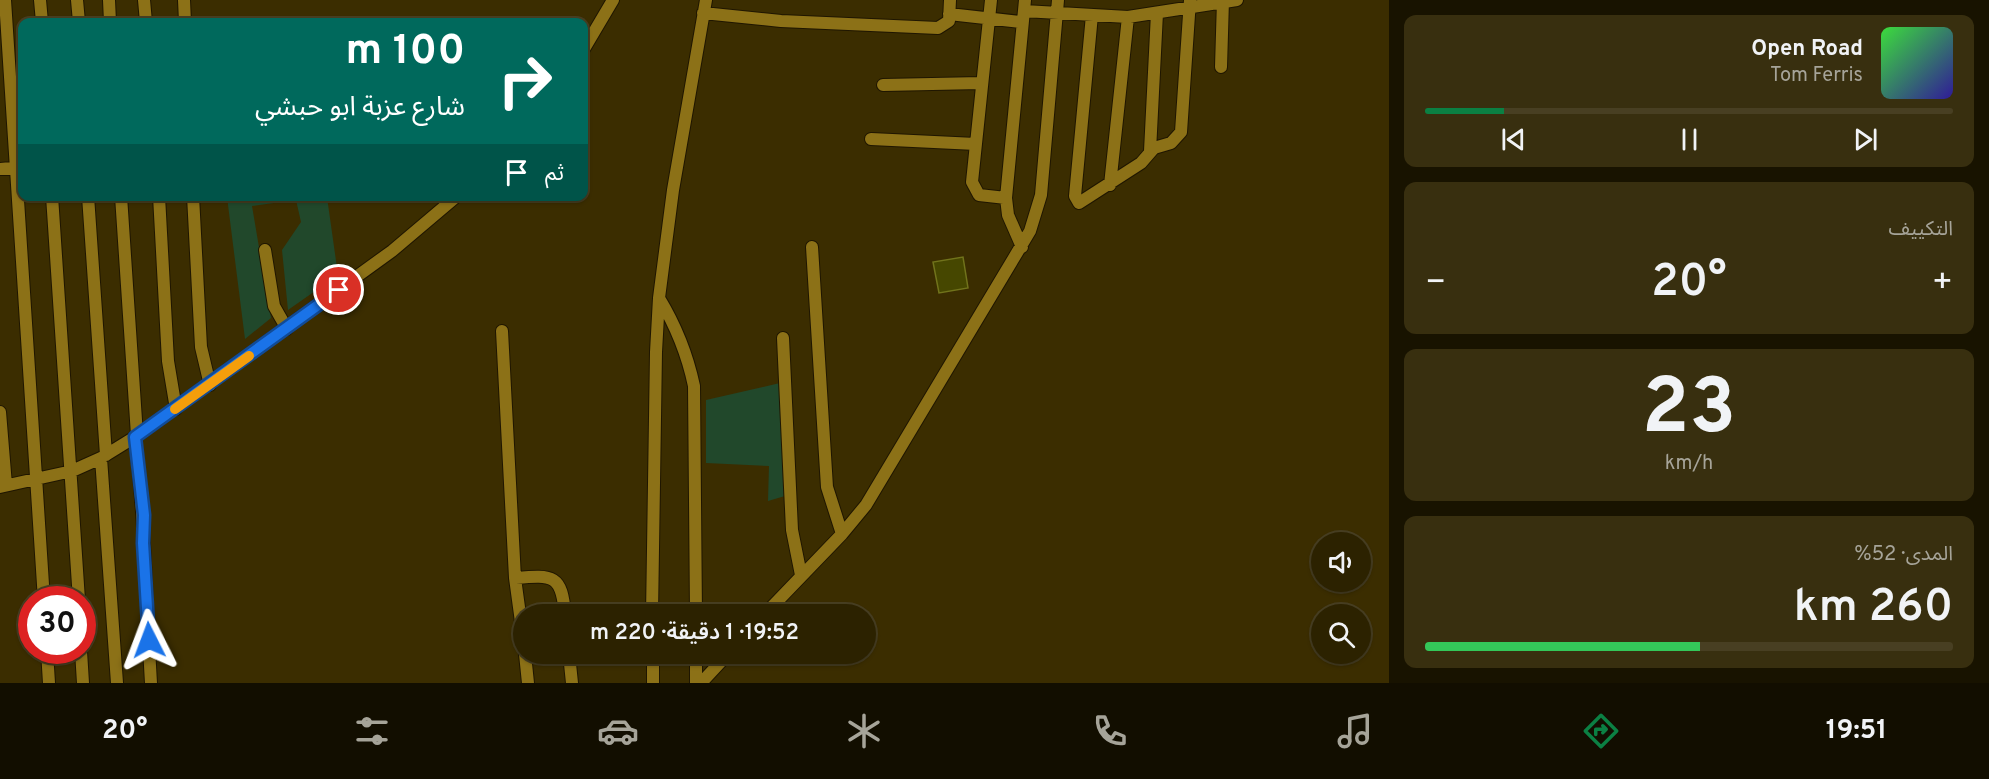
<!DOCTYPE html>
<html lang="ar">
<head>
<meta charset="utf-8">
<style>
  body { margin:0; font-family:Overpass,"Noto Sans Arabic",sans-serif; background:#382f0f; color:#f1f3f6; direction:rtl; height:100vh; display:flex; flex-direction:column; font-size:22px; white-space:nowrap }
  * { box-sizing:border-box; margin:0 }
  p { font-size:20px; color:#a6a499 }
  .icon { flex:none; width:33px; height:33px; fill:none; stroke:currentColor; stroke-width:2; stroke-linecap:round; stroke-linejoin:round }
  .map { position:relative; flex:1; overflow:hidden; direction:ltr }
  .panel { display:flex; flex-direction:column; gap:15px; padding:15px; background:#181300; width:600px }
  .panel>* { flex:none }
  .banner { position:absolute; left:18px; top:18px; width:570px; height:183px; border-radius:12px; box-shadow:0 2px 4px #0004,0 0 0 2px #483f22; direction:rtl; background:#00695c; color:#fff; overflow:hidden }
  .buttons { position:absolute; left:1311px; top:532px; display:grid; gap:12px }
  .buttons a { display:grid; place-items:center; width:60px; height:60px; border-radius:50%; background:#2c2200; box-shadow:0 2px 4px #0004,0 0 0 2px #483f22; font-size:30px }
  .speed { position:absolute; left:18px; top:586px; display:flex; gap:12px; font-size:30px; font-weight:700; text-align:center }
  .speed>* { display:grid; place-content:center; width:78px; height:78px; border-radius:50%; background:#2c2200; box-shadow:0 2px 4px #0004,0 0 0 2px #483f22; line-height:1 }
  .speed .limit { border:9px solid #d22; background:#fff; color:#111 }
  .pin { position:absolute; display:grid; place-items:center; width:51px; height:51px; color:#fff; margin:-26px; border:3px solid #fff; border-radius:50%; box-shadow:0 2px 6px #0007 }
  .me { position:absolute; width:66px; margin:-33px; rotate:357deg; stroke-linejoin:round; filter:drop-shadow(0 0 4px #0008) }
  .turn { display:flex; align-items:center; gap:21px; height:126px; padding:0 24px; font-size:27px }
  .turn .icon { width:78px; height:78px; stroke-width:2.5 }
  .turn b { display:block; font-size:42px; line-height:51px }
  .then { display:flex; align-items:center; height:57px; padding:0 24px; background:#0003; gap:12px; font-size:22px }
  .big { font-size:45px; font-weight:600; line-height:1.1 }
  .panel .widget { flex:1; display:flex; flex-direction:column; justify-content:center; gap:9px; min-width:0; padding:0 21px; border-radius:12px; background:#382f0f }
  .panel .dial { align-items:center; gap:0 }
  .dial b { font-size:78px; line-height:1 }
  .song { display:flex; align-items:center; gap:18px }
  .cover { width:72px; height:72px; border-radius:9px; background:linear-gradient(135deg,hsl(120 70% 55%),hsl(250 70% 35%)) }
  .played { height:6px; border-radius:3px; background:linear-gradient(90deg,#0b8043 15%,#483f22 15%) }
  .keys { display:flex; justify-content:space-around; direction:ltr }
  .heat { display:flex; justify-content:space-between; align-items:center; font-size:33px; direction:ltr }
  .charge { height:9px; border-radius:4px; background:linear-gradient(90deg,#34c759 52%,#483f22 0) }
  .trip { position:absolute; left:513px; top:604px; width:363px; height:60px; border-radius:30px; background:#2c2200; box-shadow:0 2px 4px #0004,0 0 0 2px #483f22; font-weight:600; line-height:60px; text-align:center; direction:rtl }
  .dock { display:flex; height:96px; justify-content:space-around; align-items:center; background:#120e00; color:#a6a499 }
  .dock .icon { width:42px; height:42px }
  .dock .current { color:#0b8043 }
  .dock b { font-size:27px; color:#f1f3f6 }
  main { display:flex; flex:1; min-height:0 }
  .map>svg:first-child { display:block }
</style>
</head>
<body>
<main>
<section class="panel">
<div class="widget">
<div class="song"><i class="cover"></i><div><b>Open Road</b><p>Tom Ferris</p></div></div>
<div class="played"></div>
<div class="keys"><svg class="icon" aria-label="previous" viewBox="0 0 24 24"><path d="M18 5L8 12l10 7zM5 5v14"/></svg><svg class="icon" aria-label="pause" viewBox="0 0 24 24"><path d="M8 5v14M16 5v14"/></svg><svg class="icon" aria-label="next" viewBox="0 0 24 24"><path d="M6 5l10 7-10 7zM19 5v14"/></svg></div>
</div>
<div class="widget"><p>التكييف</p>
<div class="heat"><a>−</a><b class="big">20°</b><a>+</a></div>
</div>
<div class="widget dial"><b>23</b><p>km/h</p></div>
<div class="widget"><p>المدى · 52%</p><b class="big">260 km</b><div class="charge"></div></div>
</section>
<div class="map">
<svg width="1389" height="683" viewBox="0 0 1389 683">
  <rect width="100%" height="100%" fill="#3b2d00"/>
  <path fill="#21482b" d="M227 197H327L338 275 288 310 282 250 301 222 296 200 252 206 271 318 245 339Z
    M780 383 785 496 768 501 769 466 706 463V400Z"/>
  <path fill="#464700" stroke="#71731b" stroke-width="1.5" d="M963 257 968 288 939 293 933 262Z"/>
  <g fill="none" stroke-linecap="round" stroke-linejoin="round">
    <defs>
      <path id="street" d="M5 0 44 600
        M40 0 42 22
        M77 0 79 22
        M109 0 110 22
        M144 0 146 22
        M184 0 185 22
        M991 0 972 182 979 195 1006 198
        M1024 11 1128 17 1237 0
        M703 13 781 21 938 28 949 21 950 0
        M949 14 1021 22
        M1092 15 1075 196 1079 203 1141 163 1154 148 1171 143 1181 132 1190 0
        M584 49 613 0
        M1221 67 1223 0
        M883 85 981 83
        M871 139 976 144
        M1150 151 1157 13
        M0 169 22 167
        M1110 185 1128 17
        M52 196 79 600
        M88 196 106 455
        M121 196 137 435
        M159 196 168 361 176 409
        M193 196 201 347 210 385
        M812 247 827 487 842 534
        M1022 247 1008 215 1006 198 1025 0
        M265 250 274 306 287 329
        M659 298C676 326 687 353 694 386L696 615
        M502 331 515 578 524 644
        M783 338 792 530 801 575
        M0 412 6 485
        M135 437C145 519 146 601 151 683
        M101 458 117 683
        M0 487 72 471 101 458 135 437 392 251 457 196
        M515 578C553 575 562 574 565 615
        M652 615 656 352 659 298 673 190 706 0
        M764 615 842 534 866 505 1030 231 1041 195 1058 0
        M47 651 49 683
        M81 651 83 683
        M525 654 528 683
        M569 654 572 683
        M653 654V683
        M696 654V683
        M701 683 728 654"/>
    </defs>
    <use href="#street" stroke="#1f1600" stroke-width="14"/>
    <use href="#street" stroke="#8c7117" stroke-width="12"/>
  </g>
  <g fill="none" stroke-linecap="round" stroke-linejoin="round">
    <defs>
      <path id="route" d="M149 640 143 543 144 515 135 437 339 290"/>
    </defs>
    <use href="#route" stroke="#114b97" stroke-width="15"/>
    <use href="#route" stroke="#1a73e8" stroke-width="10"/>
    <path stroke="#f59e0b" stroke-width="10" d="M175 409 249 356"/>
  </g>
</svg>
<div class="buttons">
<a><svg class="icon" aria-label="sound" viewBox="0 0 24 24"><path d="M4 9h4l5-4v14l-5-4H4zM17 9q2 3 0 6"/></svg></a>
<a><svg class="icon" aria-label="search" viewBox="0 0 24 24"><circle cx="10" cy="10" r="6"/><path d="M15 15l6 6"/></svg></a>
</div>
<div class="speed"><div class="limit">30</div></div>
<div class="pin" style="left:339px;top:290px;background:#d93025"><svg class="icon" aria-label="arrive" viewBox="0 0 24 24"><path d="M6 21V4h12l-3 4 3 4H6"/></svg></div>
<svg class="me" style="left:149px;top:640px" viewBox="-20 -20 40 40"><path d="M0-17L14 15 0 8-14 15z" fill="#1a73e8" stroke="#fff" stroke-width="4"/></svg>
<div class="trip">19:52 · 1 دقيقة · 220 m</div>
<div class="banner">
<div class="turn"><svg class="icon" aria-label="right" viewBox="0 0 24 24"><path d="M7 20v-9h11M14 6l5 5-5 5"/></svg><div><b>100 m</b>شارع عزبة ابو حبشي</div></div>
<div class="then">ثم<svg class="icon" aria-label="arrive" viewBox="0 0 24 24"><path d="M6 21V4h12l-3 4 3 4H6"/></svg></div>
</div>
</div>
</main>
<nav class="dock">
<b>19:51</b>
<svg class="icon current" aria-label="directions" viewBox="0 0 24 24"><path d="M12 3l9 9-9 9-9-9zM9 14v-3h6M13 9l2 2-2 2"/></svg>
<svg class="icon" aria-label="music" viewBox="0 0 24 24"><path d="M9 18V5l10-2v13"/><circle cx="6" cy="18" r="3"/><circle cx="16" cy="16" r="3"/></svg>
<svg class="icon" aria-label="phone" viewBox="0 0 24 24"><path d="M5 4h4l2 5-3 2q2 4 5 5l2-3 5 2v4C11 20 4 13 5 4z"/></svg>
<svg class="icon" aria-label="climate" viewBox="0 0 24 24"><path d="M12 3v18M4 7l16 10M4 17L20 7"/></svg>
<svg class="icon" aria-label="car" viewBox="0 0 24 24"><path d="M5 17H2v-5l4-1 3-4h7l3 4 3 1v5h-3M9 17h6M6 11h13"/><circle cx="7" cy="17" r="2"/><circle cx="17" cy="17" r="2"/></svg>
<svg class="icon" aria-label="filters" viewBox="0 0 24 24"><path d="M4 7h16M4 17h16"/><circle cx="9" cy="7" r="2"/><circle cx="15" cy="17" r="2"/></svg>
<b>20°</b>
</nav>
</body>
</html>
